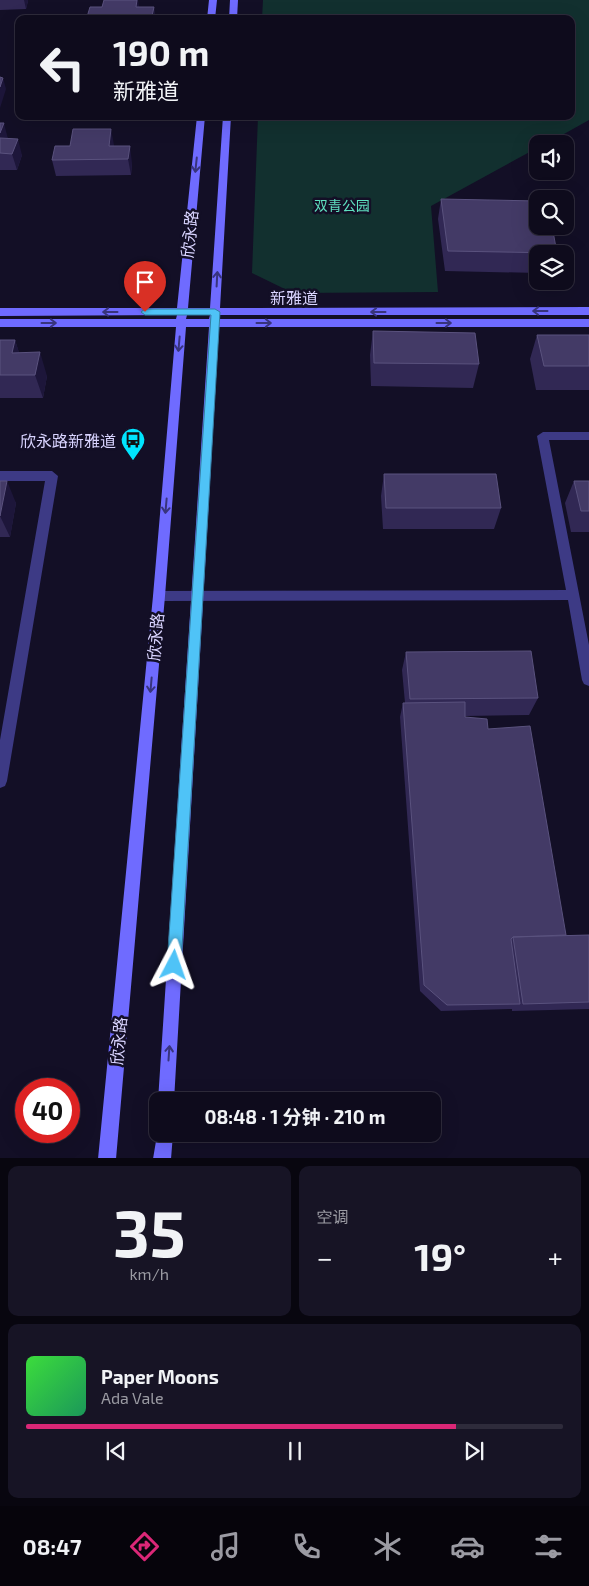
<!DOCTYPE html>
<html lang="zh">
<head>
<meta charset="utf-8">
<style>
  body { margin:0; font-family:"Exo 2","Noto Sans SC",sans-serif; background:#171425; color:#f1f3f6; height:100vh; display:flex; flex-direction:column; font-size:19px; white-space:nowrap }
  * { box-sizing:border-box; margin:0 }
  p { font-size:16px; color:#9b9ba3 }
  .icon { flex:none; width:28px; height:28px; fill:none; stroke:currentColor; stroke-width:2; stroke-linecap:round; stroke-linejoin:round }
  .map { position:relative; height:1158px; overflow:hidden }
  .sheet { display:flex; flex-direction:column; gap:8px; padding:8px; background:#08060f; flex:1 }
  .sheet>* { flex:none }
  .top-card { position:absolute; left:15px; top:15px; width:560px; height:105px; border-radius:10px; box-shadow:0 5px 20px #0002,0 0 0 1px #2e2b3b; background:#0e0b1c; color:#f1f3f6; overflow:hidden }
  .controls { position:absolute; left:529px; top:135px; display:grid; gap:10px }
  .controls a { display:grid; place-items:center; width:45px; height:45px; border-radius:10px; background:#0e0b1c; box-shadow:0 5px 20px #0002,0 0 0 1px #2e2b3b; font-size:25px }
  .speed { position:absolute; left:15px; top:1078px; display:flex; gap:10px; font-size:25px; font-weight:700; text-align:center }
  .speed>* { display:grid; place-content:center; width:65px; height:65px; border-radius:50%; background:#0e0b1c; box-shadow:0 5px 20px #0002,0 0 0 1px #2e2b3b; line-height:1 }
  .speed .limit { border:8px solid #d22; background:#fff; color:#111 }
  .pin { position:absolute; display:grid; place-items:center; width:42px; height:42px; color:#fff; margin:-51px -21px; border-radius:50% 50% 50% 0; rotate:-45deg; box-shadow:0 0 5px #0007 }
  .pin .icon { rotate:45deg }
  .me { position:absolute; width:55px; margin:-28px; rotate:4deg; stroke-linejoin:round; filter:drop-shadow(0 0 4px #0008) }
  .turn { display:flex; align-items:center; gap:18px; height:105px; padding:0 15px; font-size:22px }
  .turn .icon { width:65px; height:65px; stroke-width:2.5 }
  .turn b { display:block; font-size:35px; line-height:42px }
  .big { font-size:38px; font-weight:700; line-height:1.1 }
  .sheet .tile { flex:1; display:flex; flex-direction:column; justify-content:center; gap:8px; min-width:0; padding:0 18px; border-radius:10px; background:#171425 }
  .sheet .dial { align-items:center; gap:0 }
  .dial b { font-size:65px; line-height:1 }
  .song { display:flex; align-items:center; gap:15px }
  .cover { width:60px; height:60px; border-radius:8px; background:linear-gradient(135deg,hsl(120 70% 55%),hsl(150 70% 35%)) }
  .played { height:5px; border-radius:2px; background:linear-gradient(90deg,#db2777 80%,#2e2b3b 80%) }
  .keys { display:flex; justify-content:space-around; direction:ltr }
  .heat { display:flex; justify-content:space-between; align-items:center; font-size:28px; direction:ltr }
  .sheet .tiles { flex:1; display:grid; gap:8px; grid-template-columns:1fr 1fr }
  .tile:last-child { grid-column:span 2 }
  .trip { position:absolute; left:149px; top:1092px; width:292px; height:50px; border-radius:10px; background:#0e0b1c; box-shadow:0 5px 20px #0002,0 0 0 1px #2e2b3b; font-weight:700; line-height:50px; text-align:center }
  .tabs { display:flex; height:80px; justify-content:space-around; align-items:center; background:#06040b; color:#9b9ba3 }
  .tabs .icon { width:35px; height:35px }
  .tabs .current { color:#db2777 }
  .tabs b { font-size:22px; color:#f1f3f6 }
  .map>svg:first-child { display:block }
</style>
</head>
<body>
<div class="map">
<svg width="589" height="1159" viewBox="0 0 589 1159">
  <rect width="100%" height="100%" fill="#130f26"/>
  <path fill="#12302f" d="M263 0H589V120L546 144H538L537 148 431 206 438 292 293 293 252 273 258 116H571V19H262Z"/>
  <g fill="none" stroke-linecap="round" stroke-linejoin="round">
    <path fill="#3d3a85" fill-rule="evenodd" d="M543 432H589V440H549L589 645V686L584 684 582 680 568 600 159 601 155 600 153 596 155 592 159 591 566 590 537 436Z
      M0 471H52L58 476 7 781 5 786 0 788V740L45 481H0Z"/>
    <path fill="#6f6bff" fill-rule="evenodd" d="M209 0H217L215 19H207Z
      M230 0H238L237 19H229Z
      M197 116H205L188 308H210L223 116H231L220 308 589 307V315H220V319H589V327H219L174 1101H158L209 327H186L165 596 116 1159H98L153 596 176 327H0V319H176L177 315 0 316V308H177ZM187 315H210L209 319H186Z
      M158 1129V1134H173L171 1159H153Z"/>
  </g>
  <path fill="#312854" d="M0 0H28V1L26 9 0 10Z
    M139 6V7H154L155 19H88L87 17 102 7Z
    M0 123 8 139 22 155 17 170H0Z
    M114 145V146L132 163 131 175 56 176 52 160 70 146Z
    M441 199 557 253V254H538V273L445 271 438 219Z
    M373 331 479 364 473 388 371 386 370 355Z
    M537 335H589V390H536L530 359Z
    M0 340H15L19 353 47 376 43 398H0Z
    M384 474 501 508 494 529H383L381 496Z
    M0 481 16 503 10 537H0Z
    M574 481H589V532H571L565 503Z
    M406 652 538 698 529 715 465 716V717L488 729 566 935H589V1009L512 1011V1009L441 1011 420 991 400 717 403 703H405L402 670Z"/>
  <path fill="#1d163a" d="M24 0H28V1L26 9Z
    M137 0H138L139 6 138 16 136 7Z
    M154 7 155 19H153L152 16Z
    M3 78 6 89 0 108V87Z
    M4 123 8 139 0 145V133Z
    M111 129 114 145 113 159 109 146Z
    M18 139 22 155 17 170 12 154Z
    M130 146 132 163 131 175 128 159Z
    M15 340 23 364 12 353Z
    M40 352 47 376 43 398 35 375Z
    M7 481 16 503 10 537 0 516Z"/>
  <path fill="#433a66" stroke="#5a527e" d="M104 0H137L136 7H154L152 16 87 17 90 7H102Z
    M0 77 3 78 0 87Z
    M0 123H4L0 133Z
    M73 129H111L109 146H130L128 159 52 160 55 146H70Z
    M0 138 18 139 12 154 0 153Z
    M441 199 538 201V226H552L557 253 448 251Z
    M373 331 475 333 479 364 374 363Z
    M537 335H589V366H544Z
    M0 340H15L12 353 40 352 35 375H0Z
    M384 474H496L501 508H386Z
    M0 481H7L0 516Z
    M574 481H589V511H581Z
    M531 651 538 698 410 699 406 652Z
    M465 702V717L487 719 488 729 530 726 566 935 513 937 511 939 520 1004 447 1005 424 985 403 703Z
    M589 935V1002L523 1004 513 937Z"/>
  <defs><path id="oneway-shaft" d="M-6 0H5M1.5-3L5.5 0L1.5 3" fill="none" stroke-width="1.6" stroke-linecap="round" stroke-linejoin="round" transform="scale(1.25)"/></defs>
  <g stroke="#38347d">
    <use href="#oneway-shaft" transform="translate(196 165) rotate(96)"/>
    <use href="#oneway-shaft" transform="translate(217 279) rotate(-87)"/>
    <use href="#oneway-shaft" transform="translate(540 311) rotate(180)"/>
    <use href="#oneway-shaft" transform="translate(110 312) rotate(180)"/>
    <use href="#oneway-shaft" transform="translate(378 312) rotate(180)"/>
    <use href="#oneway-shaft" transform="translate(49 323)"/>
    <use href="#oneway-shaft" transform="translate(264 323)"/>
    <use href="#oneway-shaft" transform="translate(444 323)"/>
    <use href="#oneway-shaft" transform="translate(179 344) rotate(95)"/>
    <use href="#oneway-shaft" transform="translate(166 506) rotate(95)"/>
    <use href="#oneway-shaft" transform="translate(151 685) rotate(95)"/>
    <use href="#oneway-shaft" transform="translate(169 1053) rotate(-86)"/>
  </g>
  <path fill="#4fc3f7" stroke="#337fa1" d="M145 309H215L220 312 181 965 179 970 174 972 169 970 167 965 211 315H145L141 312Z"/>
  <defs>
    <symbol id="bus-pin" viewBox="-11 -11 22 30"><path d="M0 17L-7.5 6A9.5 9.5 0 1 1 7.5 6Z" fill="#00e5ff" stroke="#130f26"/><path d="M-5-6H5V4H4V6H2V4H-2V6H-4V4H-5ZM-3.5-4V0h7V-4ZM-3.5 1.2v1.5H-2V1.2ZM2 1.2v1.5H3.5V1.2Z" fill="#111"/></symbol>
  </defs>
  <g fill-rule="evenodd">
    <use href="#bus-pin" x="119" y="426" width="28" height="38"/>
  </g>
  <g text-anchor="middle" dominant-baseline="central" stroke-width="5" stroke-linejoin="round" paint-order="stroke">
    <g font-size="14" fill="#5fe0c0" stroke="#130f26">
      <text x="342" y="205">双青公园</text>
    </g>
    <g font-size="16" fill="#d9d4ff" stroke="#130f26">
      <text transform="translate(189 234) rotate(-84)">欣永路</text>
      <text x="294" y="297">新雅道</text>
      <text transform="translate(155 637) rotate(-85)">欣永路</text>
      <text transform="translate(118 1041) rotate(-85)">欣永路</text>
    </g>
    <g font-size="16" fill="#d9d4ff" stroke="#130f26" text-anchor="end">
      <text x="116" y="440">欣永路新雅道</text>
    </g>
  </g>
</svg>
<div class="controls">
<a><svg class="icon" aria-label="sound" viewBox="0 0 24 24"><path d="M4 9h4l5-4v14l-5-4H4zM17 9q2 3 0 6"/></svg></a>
<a><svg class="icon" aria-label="search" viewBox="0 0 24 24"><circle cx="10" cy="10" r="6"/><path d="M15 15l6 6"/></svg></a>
<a><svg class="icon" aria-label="layers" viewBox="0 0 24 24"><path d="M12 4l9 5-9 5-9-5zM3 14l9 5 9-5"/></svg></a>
</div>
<div class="speed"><div class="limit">40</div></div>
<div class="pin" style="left:145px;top:312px;background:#d93025"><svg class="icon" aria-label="arrive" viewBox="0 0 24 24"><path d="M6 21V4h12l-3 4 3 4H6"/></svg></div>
<svg class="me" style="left:174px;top:965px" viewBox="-20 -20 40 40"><path d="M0-17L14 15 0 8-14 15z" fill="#4fc3f7" stroke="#fff" stroke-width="4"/></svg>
<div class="trip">08:48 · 1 分钟 · 210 m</div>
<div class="top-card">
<div class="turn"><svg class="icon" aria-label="left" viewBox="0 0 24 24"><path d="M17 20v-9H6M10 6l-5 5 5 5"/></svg><div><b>190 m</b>新雅道</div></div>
</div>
</div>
<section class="sheet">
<div class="tiles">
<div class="tile dial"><b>35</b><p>km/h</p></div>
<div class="tile"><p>空调</p>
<div class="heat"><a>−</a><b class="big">19°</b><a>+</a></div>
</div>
<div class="tile">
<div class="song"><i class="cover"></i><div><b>Paper Moons</b><p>Ada Vale</p></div></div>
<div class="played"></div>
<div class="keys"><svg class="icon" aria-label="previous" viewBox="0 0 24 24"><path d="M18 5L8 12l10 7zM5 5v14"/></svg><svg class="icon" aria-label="pause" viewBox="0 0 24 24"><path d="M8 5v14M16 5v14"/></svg><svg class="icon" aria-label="next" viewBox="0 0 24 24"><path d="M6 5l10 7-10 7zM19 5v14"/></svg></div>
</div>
</div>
</section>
<nav class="tabs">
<b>08:47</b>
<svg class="icon current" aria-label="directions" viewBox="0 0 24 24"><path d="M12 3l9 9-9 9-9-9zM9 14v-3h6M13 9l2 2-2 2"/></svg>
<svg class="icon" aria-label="music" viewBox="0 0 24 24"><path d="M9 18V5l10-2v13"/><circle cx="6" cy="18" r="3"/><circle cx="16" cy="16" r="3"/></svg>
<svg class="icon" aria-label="phone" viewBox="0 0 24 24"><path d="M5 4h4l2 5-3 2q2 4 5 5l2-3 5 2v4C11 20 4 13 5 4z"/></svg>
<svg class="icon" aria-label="climate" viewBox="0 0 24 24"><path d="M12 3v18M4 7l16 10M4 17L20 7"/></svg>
<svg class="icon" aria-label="car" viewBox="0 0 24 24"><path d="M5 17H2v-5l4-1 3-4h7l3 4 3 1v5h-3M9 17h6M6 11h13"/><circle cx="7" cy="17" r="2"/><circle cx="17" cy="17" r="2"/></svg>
<svg class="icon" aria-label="filters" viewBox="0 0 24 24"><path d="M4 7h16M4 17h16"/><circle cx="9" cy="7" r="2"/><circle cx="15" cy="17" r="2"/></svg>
</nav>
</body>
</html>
